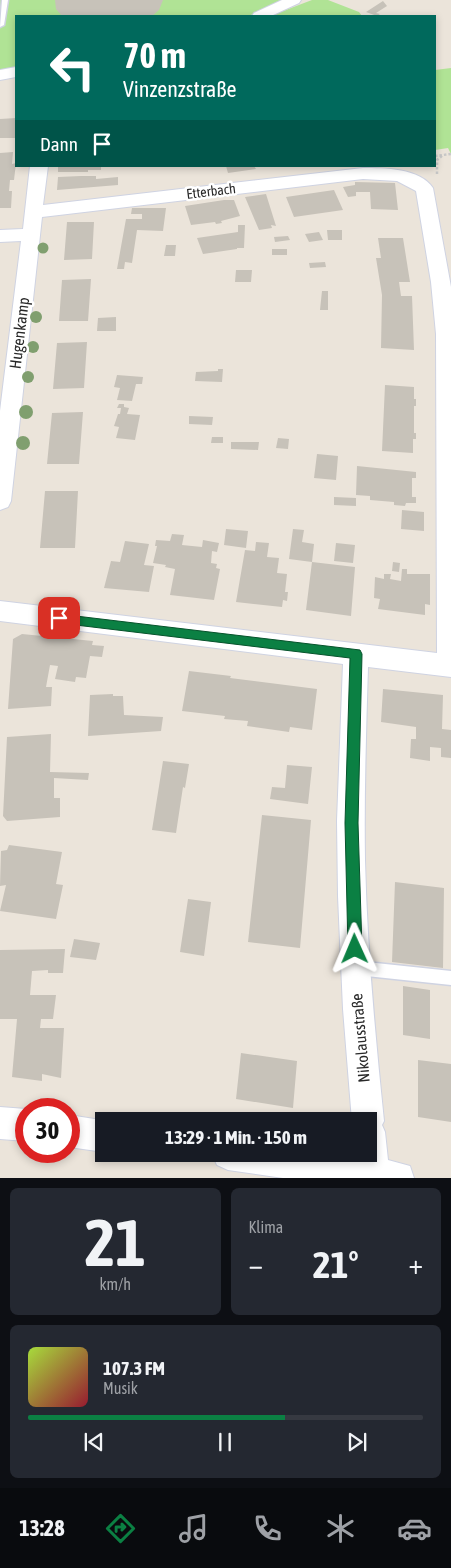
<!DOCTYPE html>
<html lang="de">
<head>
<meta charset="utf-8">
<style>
  body { margin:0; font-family:"Asap Condensed",sans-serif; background:#242831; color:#f1f3f6; height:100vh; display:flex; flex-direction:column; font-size:19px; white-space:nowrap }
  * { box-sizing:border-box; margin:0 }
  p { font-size:16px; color:#9ea1a6 }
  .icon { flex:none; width:28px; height:28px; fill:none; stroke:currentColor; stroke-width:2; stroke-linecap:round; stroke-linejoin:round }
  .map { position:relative; height:1178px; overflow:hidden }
  .panel { display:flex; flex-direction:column; gap:10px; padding:10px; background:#0d0f14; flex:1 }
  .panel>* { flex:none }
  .hud { position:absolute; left:15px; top:15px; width:421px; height:152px; border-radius:0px; box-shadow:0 2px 8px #0003; background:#00695c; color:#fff; overflow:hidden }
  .speed { position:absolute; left:15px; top:1098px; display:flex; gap:10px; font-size:25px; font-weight:700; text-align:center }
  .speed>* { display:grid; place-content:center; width:65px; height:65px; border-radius:50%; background:#171b24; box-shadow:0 2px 8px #0003; line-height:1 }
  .speed .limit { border:8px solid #d22; background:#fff; color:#111 }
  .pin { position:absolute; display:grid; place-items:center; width:42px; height:42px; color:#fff; margin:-21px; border-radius:10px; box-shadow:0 2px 8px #0006 }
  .me { position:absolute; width:55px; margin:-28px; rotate:359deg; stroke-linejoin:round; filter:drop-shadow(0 0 4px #0008) }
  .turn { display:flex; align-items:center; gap:18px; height:105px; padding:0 25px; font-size:22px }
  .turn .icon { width:65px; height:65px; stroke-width:2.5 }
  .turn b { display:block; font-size:35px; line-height:42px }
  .then { display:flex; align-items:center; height:48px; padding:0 25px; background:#0003; gap:10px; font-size:19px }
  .big { font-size:38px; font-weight:700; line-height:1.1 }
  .panel .tile { flex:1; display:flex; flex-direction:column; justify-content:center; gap:8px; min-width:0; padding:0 18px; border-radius:8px; background:#242831 }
  .panel .dial { align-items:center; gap:0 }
  .dial b { font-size:65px; line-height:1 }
  .song { display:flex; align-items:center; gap:15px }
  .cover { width:60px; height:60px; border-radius:8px; background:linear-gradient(135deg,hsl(80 70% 55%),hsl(350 70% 35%)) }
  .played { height:5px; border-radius:2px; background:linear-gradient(90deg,#0b8043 65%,#363941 65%) }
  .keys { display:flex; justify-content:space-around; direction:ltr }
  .heat { display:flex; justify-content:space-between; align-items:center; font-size:28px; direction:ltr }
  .panel .tiles { flex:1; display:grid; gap:10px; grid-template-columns:1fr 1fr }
  .tile:last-child { grid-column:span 2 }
  .trip { position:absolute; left:95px; top:1112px; width:282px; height:50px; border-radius:0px; background:#171b24; box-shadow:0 2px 8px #0003; font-weight:700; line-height:50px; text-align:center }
  .menu { display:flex; height:80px; justify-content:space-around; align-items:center; background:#090b0e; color:#9ea1a6 }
  .menu .icon { width:35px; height:35px }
  .menu .on { color:#0b8043 }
  .menu b { font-size:22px; color:#f1f3f6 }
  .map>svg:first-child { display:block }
</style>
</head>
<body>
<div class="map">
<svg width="451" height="1178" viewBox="0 0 451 1178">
  <rect width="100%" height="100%" fill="#ebe4da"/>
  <path fill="#b0e395" d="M0 0H282L249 16H16V69L0 70Z
    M312 0H328L359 12 362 16H270Z
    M451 68V154L448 148 435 150V70Z"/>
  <path fill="#c7c2b9" d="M55 0H163L159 10 152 16H62L56 9Z
    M383 1 387 6 376 13 380 14 377 16 366 12Z
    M16 118V138H0V119Z
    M13 152 12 164 16 163 14 180H10L9 191H12L11 208H0V153Z
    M58 166H101V170H88V172H58Z
    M226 166H254L256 169 228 173Z
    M81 176H96V179L118 177V185L57 190 58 177Z
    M355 182 395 183 398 210 371 209 370 192H356V196L348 197 343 187 355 185Z
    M334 190 343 210 294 217 286 197Z
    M266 194 276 226 271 225 272 228 259 230 245 197Z
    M224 200H234L240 216 221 221 222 223 216 224 215 222 191 225 185 206Z
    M132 208H166L163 231 137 230 132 263 125 262 124 269H117L126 219H142V214H131Z
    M67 222H94L92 259 64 260Z
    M238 225H245L244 248H237V249L203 254 197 238 238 232Z
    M327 230H342V240H328Z
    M319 232 323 240 309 242 305 234Z
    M288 236 290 240 275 242 274 237Z
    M378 238H403L410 282H399L401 296H412L414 350 381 348 382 295 376 258H381Z
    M166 245H176L175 256H164Z
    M272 249H287V255H272Z
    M325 262 326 267 310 268 309 263Z
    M236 270H252L251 282H235Z
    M91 279 88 321H59L62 280Z
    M322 291H328V310H320Z
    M116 317V331H97L98 318Z
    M87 342 84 388 53 389 57 343Z
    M218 369H223L222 382 195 381 196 372 218 371Z
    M117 375 143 377 142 384H136L132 401 117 400 120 388 114 387Z
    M385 385 414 387V399H416V406H414V433H416V439H413V453L382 451Z
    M119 404H124V407L129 408 127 414 140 415 135 440 116 438 119 427 114 426 118 414H120L121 408H117Z
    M83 412 79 464H47L52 413Z
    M189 416 213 417 212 425 189 424Z
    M212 437H223V443H211Z
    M278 438 289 439 288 449 276 448Z
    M231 442H259L258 450 231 449Z
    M317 454 338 456 336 480 314 478Z
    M357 466 416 472V478H412V497H416V503H406L405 506 394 505V502L370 500V496L356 495Z
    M45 491H78L75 548H40Z
    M334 497 356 498V506L334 505Z
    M402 510 424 512V531L401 529Z
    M226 529 248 531 246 548 224 545Z
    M293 529 304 530 302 542 314 544 312 562 289 559Z
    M172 534 184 535 182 545 202 547 203 540 219 543 217 552 212 551 211 563 217 564 216 568 220 569 214 600 170 595 175 569 165 567 166 565 153 563 157 546H155L156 540 170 541Z
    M125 541 149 544 144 565 154 566 149 592 104 588 111 561 120 562Z
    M256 542 269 543 267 557 279 558 277 573 287 574 285 592H288L287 601 283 600 282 607 236 602 245 550 255 551Z
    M336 543 355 545 353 563 334 561Z
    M312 562 355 567 351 616 306 610Z
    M393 562 400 563 399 572 392 571Z
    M402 569H407V574H430V605L425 604V615L378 609 380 599 374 598 375 577 384 579V574H391L390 579 401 581Z
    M22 634 93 641 92 645 104 646 102 657 90 656 86 678 76 677 75 682 55 679 58 666 50 665 46 687H52L51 706 8 709 13 639Z
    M189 671 231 676 230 678 317 689 312 730 290 727 289 732 247 726 248 721 224 719 225 716 182 711Z
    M383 689 443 695 442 729 451 730V758L441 757V748L430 747V761L410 758 411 739H416V727L381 722Z
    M113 694V696H123L124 715 163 717 161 731 88 736 90 695Z
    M51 734 50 772 89 773 88 780 54 778V798H60V817L7 821 3 816 7 737Z
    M163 761 189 764 185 788 183 787 176 833 152 830Z
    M287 765 312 767 308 804 270 799 272 787 285 788Z
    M262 815 311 820 300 948 248 942Z
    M9 845 62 852 56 884 63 885 56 919 0 911 6 885 0 886 1 851 7 850Z
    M395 882 444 888 443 968 392 962Z
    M188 899 211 902 204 956 180 952Z
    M74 939 100 943 96 960 70 957Z
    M65 949 63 973H48V970L32 971 30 995H56L53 1019H41L40 1028H64L61 1078 42 1074V1081L12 1077 17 1019H0V950Z
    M403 986 430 990V1039L403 1035Z
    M241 1053 297 1061 293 1108 236 1099Z
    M418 1060 451 1064V1122L418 1117Z"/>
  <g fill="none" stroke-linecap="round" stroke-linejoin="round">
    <defs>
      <path id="service" d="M2 0H8L4 25 0 27Z
        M357 961 451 971V985L357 975 352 973 350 968 352 963Z"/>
      <path id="minor" d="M282 0H301L299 3 271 16H252L254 13Z
        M16 67V77L0 80V70Z
        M30 166H48L43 205 363 168C384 168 420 168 433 188L451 287V677L368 667C366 731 364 796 365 860 367 947 375 1034 384 1121L382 1125 385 1132 388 1160 410 1166 414 1178H283L228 1170 217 1165 212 1154H342L355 1156V1154H369V1121H352L343 1009 338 896 337 821 343 664 0 621V601L437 653 436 334 431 282 416 191 397 181 363 179 42 217 11 501 8 507 0 510V411L21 241 0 242V230L23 229Z
        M0 1107 26 1109V1141L0 1139Z
        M69 1115 107 1121H104V1152L69 1147Z"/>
    </defs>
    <use href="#service" stroke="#cfd3e2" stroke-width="3"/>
    <use href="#minor" stroke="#cfd3e2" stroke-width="2"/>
    <path stroke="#c7c7c7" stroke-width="2.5" stroke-dasharray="2.5 2" stroke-linecap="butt" d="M435 156 451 154
      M437 174V160L443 155"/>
    <use href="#service" fill="#fff" fill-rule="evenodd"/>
    <use href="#minor" fill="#fff" fill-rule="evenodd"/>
  </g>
  <g fill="#809f6f">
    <circle cx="43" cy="248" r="5.5"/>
    <circle cx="36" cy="317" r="6"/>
    <circle cx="33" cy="347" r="6"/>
    <circle cx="28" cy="377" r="6"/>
    <circle cx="26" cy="412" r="7"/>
    <circle cx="23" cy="443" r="7"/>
  </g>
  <path fill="#0b8043" stroke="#07532c" d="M59 614 360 650 362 654 358 823 362 949 360 954 355 956 350 954 348 949 345 823 350 658 59 623 55 622 54 618 55 615Z"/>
  <g text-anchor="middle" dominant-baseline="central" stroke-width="5" stroke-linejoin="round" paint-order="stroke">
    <g font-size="14" fill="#292929" stroke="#fff">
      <text transform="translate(211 191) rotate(-7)">Etterbach</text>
    </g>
    <g font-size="16" fill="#292929" stroke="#fff">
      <text transform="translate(19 333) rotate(-83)">Hugenkamp</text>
      <text transform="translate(360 1038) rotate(-95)">Nikolausstraße</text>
    </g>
  </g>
</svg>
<div class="speed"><div class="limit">30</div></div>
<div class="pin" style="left:59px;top:618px;background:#d93025"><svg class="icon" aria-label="arrive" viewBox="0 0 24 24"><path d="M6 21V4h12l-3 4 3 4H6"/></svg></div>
<svg class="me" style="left:355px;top:949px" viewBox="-20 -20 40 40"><path d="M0-17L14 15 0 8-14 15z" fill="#0b8043" stroke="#fff" stroke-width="4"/></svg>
<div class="trip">13:29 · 1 Min. · 150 m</div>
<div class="hud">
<div class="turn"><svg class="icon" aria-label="left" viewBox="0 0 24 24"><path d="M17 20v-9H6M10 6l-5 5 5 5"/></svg><div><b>70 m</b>Vinzenzstraße</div></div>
<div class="then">Dann<svg class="icon" aria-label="arrive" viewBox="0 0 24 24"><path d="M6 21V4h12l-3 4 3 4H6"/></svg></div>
</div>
</div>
<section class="panel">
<div class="tiles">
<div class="tile dial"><b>21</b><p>km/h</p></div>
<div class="tile"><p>Klima</p>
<div class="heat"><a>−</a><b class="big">21°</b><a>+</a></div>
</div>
<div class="tile">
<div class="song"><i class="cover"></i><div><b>107.3 FM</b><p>Musik</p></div></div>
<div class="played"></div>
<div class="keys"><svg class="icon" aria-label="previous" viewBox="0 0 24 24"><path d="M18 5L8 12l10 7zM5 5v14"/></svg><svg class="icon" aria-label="pause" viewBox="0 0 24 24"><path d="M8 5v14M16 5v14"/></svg><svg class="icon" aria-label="next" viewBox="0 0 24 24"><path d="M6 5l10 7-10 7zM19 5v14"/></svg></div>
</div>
</div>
</section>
<nav class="menu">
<b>13:28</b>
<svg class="icon on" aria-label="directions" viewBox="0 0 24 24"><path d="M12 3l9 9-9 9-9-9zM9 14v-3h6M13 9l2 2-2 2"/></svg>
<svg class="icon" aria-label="music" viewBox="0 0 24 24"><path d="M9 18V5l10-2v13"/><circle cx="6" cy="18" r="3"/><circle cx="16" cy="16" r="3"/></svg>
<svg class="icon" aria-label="phone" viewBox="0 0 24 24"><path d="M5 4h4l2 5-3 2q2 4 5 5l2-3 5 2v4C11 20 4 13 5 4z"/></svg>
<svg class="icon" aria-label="climate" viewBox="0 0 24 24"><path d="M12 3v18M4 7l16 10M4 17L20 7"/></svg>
<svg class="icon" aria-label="car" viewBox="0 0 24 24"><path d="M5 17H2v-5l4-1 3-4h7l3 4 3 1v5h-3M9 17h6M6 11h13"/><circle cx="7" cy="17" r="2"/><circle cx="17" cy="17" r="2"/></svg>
</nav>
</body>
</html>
